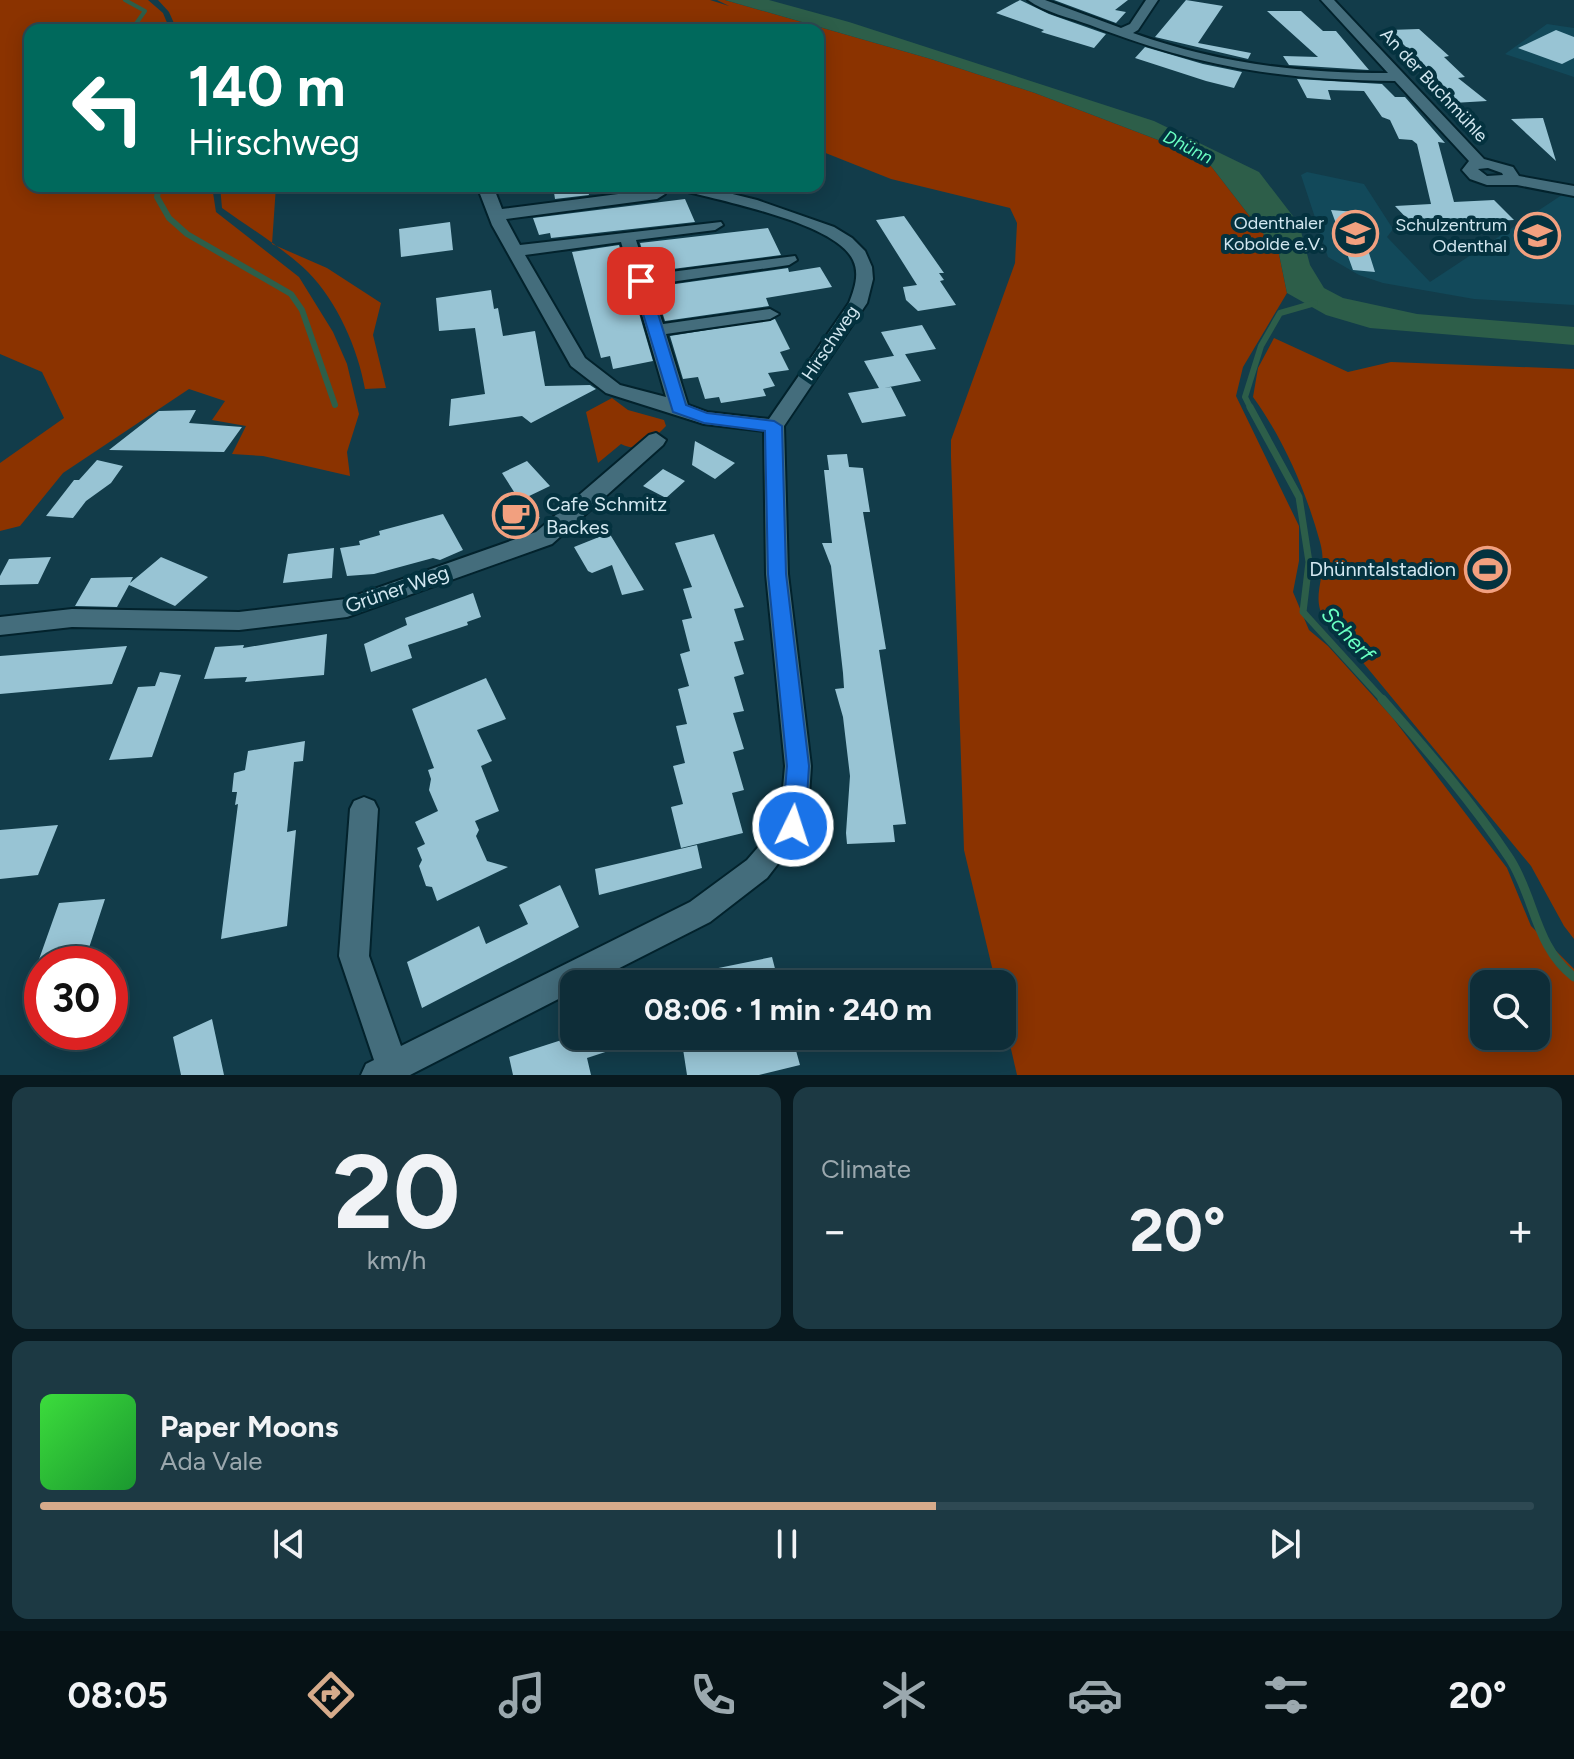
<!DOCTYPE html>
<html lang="en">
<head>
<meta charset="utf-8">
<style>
  body { margin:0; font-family:Figtree,sans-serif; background:#1c3943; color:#f1f3f6; height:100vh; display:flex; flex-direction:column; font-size:30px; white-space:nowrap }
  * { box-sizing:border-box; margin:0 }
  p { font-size:26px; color:#9ba8ae }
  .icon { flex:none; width:44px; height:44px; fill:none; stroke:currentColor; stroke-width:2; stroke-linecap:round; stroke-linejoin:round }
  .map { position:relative; height:1075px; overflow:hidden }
  .details { display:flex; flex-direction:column; gap:12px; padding:12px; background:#08191f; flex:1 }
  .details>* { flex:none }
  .hud { position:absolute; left:24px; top:24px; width:800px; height:168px; border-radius:16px; box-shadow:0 4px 20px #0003,0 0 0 2px #2e4953; background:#00695c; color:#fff; overflow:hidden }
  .controls { position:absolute; left:1470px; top:970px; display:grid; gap:16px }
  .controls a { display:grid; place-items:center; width:80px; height:80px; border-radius:16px; background:#0e2d38; box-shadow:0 4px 20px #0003,0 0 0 2px #2e4953; font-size:40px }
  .speed { position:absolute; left:24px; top:946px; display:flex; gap:16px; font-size:40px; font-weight:700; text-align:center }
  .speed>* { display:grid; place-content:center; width:104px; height:104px; border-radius:50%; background:#0e2d38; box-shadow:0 4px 20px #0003,0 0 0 2px #2e4953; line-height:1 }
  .speed .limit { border:12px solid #d22; background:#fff; color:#111 }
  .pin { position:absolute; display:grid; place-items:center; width:68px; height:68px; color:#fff; margin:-34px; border-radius:16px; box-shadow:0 4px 12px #0006 }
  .me { position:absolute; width:88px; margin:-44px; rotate:4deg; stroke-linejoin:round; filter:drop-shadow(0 0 6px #0008) }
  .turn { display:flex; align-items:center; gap:28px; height:168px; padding:0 32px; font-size:36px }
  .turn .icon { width:104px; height:104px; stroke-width:2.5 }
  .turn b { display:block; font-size:56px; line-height:68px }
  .big { font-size:60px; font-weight:700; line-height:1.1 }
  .details .widget { flex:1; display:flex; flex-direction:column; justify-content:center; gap:12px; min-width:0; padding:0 28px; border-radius:16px; background:#1c3943 }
  .details .dial { align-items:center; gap:0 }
  .dial b { font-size:104px; line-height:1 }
  .song { display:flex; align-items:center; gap:24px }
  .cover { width:96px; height:96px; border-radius:12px; background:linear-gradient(135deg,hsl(120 70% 55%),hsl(130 70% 35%)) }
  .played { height:8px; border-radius:4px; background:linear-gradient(90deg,#d6ab8b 60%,#2e4953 60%) }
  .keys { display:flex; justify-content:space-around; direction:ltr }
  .heat { display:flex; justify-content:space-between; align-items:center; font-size:44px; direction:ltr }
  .details .tiles { flex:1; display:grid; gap:12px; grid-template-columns:1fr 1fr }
  .widget:last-child { grid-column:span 2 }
  .trip { position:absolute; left:560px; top:970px; width:456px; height:80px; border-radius:16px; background:#0e2d38; box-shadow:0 4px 20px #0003,0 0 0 2px #2e4953; font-weight:700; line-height:80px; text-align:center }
  .dock { display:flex; height:128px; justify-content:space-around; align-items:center; background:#061216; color:#9ba8ae }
  .dock .icon { width:56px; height:56px }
  .dock .current { color:#d6ab8b }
  .dock b { font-size:36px; color:#f1f3f6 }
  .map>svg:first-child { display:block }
</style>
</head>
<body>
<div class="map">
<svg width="1574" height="1075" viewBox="0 0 1574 1075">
  <rect width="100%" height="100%" fill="#123c4a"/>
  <path fill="#12495a" d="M1547 24 1574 28V77L1505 54Z
    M1307 172 1364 184 1393 229 1387 237 1430 282 1574 187V305L1474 299 1383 283 1359 275 1328 257 1301 175Z"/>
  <path fill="#8b3300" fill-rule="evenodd" d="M0 0H148L163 13 170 30H30V186H212L216 212 299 277 333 332 347 364 359 414 347 452 350 476 263 456 232 454 246 426 212 420 225 401 189 389 63 473 20 526 0 531V463L64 418 42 372 0 354Z
    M158 0H710L729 6 717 0H725L931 59 1035 93 1174 146 1211 166 1279 254 1287 293 1243 367 1236 396 1299 526V561L1293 592 1309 630 1328 646 1392 717 1507 868 1531 926 1574 969V1075H1017L1002 1010V984H996L964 850 951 457V440L1015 263 1017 223 1010 208 891 179 818 150V30H177L169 12ZM1484 984H1536V1036H1484Z
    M220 186H276L272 244 327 268 381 303 373 335 386 388 365 389C358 349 337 301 308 272 283 248 250 228 222 208Z
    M1274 338 1348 372 1391 362 1574 369V939L1564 926 1531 866 1346 642C1296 603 1332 585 1320 542 1306 491 1284 440 1253 397L1258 368Z
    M612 398 628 410 664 420 666 426C652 440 640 454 621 444L598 463 586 412Z"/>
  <path fill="#2d5e49" d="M725 0H769L849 22 1154 121 1259 172 1299 224 1310 265 1324 288 1343 298 1417 314 1574 327V345L1370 328 1326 315 1287 293 1279 254 1211 166 1174 146 1035 93 931 59Z"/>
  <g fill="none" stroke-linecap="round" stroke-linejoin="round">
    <path stroke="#2d5e49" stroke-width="4" d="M125 0 145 11 135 25 152 30"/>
    <path stroke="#2d5e49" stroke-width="6" d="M159 186 157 197 169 218 187 234 291 294 302 310 335 405
      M1251 409 1245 397 1261 346 1280 313 1315 303"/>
    <path stroke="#2d5e49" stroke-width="7" d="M1250 407 1299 497 1309 562 1303 612 1384 701"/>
    <path stroke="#2d5e49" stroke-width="9" d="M1382 699C1427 750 1473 803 1510 859 1535 898 1535 947 1574 977"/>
  </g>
  <path fill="#98c4d4" d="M1020 0 1049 14 1106 34 1094 48 1041 32 1044 30 996 13Z
    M1054 0H1128L1115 10 1126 12 1116 23Z
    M1186 0 1223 6 1198 43 1251 53 1248 59 1155 37Z
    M1267 11H1301L1323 31H1336L1369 70 1289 65 1283 56 1318 57Z
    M1419 29 1449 56 1444 57 1465 77 1458 78 1487 101 1453 103 1428 78H1437L1389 30Z
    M1556 30 1574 37V58L1562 64 1518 48Z
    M1145 47 1203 64 1242 72 1234 88 1206 81 1135 58Z
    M1297 79 1382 84 1395 97H1405L1445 143 1438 142 1454 202 1494 200 1514 220 1413 225 1395 206 1431 204 1417 144 1412 140 1399 139 1390 120 1382 117 1364 91 1328 90 1331 100 1307 98Z
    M1543 118 1556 161 1511 119Z
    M553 186H586L589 195 555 199Z
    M685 199 695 222 551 238 550 233 539 235 533 218Z
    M1331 210 1356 212 1375 272 1353 270Z
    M904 216 944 273H939L944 280 940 281 956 305 918 311 906 300 903 287 917 285 876 220Z
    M450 222 453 250 401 257 399 229Z
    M768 228 781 255 649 272 640 243Z
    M619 245 653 361 613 369 610 356 601 358 572 252Z
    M820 267 832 287 766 298 769 306 665 321 654 287 788 268 789 272Z
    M491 290 494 309 498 308 503 336 535 331 545 386 590 385 596 389 531 423 522 416 449 426 451 399 485 394 475 328 439 331 436 298Z
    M775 319 790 349 780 352 789 370 768 373 775 386 763 389 766 396 721 403 719 397 705 399 698 377 683 379 670 336Z
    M922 325 936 349 894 356 881 332Z
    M905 354 921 381 884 388 891 387 906 416 862 423 848 393 879 388 864 361Z
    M196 410 189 423 242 427 224 452 109 450 159 411Z
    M695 441 735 463 715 479 692 465Z
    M847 454 849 467 863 468 870 512H863L886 649 879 650 906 824 893 825 895 842 847 844 846 833 850 776 843 717 835 689 844 688 843 673 831 566 822 543H832L824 470H829L827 455Z
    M97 460 123 466 111 483 86 501 73 518 46 516 74 480H79Z
    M527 461 550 486 525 498 540 518 514 530 495 504 516 495 502 473Z
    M663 469 685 481 666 498 643 486Z
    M443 514 463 550 440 560 433 558 374 574 347 576 340 548 360 545 359 541 380 535 379 531Z
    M609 533 611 536 644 590 622 595 612 565 592 573 588 571 574 547Z
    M714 534 744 607 734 609 744 640 734 642 744 674 734 677 744 711 733 713 744 749 733 752 744 790 732 793 743 833 681 848 671 807 683 804 673 766 685 763 676 726 687 724 678 689 689 686 680 654 690 651 682 620 692 618 683 589 692 587 675 543Z
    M334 548 332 578 283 583 288 554Z
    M51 557 38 584 0 585V576L9 559Z
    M161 557 208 577 175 606 129 585 117 607 75 606 91 578 133 577 130 583Z
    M473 593 481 617 467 622 468 625 408 645 412 658 371 672 364 644 407 625 405 618Z
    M327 634 324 675 245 682 247 677 204 679 215 647 244 645 243 648Z
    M127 646 112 684 0 694V656Z
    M160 672 181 675 152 757 109 760 138 687 155 686Z
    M486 678 506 719 477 730 492 761 481 766 499 811 475 821 479 830 476 836 487 861 508 867 437 901 432 887 426 886 419 866 422 860 417 848 425 844 415 822 438 811 429 790 431 779 428 770 434 768 412 709Z
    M305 741 303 761 294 762 287 832 296 830 287 926 221 939 238 804 235 805 237 792H232L234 773 245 770 248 751Z
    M58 825 38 875 0 879V830Z
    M697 845 702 868 599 895 595 869Z
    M560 885 579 927 422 1008 407 962 479 926 486 944 528 924 519 905Z
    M105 899 85 960 37 965 59 903Z
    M772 957 779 984H685L684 975Z
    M212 1019 224 1075H181L173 1037Z
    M574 1036H641L642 1040 587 1058 591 1075H513L509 1057Z
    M681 1036H792L800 1065 759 1075H687Z"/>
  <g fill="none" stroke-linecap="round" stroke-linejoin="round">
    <defs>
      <path id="street" d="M1028 0H1045L1121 28 1130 24 1146 0H1158L1138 30 1133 33C1216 63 1299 73 1388 73L1321 0H1334L1484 159 1513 167 1519 176 1574 186V196L1517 185H1487L1470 179 1462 170 1469 161 1395 81C1279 80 1199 67 1090 25 1071 18 1044 12 1028 0ZM1488 168 1502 173 1503 175 1487 176 1478 169Z
        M477 186H493L502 209 657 189 665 194 657 199 506 219 520 245 721 222 723 225 715 230 636 240 647 275 795 256 797 260 789 265 650 285 663 324 770 309 779 314 770 319 666 334 688 405 707 412 769 419 849 303C854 290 860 274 853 260 835 222 716 200 677 189L674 186H700L757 200 834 227 852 238 865 251 872 267 873 279 867 303 784 426 788 574 811 766 807 826 767 878 710 922 588 984H574V991L410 1075H361L366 1064 374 1060 339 956 350 809 354 801 364 797 374 801 378 809 369 956 401 1046 690 902 747 860 780 822 785 766 766 574 764 431 704 424 606 393 571 366 492 225ZM621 242 666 397 620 385 585 358 525 255Z
        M656 433 666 440 663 445 552 544 347 617 239 630 72 627 0 635V617L72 609 239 612 346 599 536 532 649 435Z"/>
    </defs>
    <use href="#street" stroke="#02222c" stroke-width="4"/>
    <use href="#street" fill="#446d7c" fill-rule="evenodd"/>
  </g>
  <path fill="#1a73e8" stroke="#114b97" stroke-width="2" d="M641 277 648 281 686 405 707 413 774 421 782 426 786 574 809 766 805 826 801 833 793 836 785 833 782 826 787 766 768 574 765 431 704 423 673 412 633 281Z"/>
  <defs>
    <symbol id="school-ring" viewBox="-11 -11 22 22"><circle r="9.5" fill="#04323f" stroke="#f2a07f" stroke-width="1.5"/><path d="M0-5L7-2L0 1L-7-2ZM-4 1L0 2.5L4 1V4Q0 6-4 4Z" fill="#f2a07f"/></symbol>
    <symbol id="cafe-ring" viewBox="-11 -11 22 22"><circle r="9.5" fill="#04323f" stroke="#f2a07f" stroke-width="1.5"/><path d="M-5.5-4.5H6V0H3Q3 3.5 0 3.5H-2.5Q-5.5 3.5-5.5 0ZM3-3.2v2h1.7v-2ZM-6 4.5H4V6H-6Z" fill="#f2a07f"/></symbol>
    <symbol id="stadium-ring" viewBox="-11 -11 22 22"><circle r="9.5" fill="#04323f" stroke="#f2a07f" stroke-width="1.5"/><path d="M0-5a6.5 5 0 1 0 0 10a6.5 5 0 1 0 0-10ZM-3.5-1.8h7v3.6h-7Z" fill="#f2a07f"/></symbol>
  </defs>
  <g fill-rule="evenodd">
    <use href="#school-ring" x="1330" y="208" width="51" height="51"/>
    <use href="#school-ring" x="1512" y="210" width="51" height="51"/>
    <use href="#cafe-ring" x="490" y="490" width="51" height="51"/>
    <use href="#stadium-ring" x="1462" y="544" width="51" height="51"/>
  </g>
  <g text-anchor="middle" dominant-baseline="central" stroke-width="8" stroke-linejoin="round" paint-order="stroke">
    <g font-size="18" fill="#d2e7f0" stroke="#04323f">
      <text transform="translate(1434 85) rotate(47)">An der Buchmühle</text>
      <text transform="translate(830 343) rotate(-56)">Hirschweg</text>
    </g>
    <g font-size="18" font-style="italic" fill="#69ffc2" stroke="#04323f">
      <text transform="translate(1188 147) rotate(27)">Dhünn</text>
    </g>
    <g font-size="18" fill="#d2e7f0" stroke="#04323f" text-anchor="end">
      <text x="1324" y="223">Odenthaler<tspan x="1324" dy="21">Kobolde e.V.</tspan></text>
      <text x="1507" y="225">Schulzentrum<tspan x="1507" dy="21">Odenthal</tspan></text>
    </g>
    <g font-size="20" fill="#d2e7f0" stroke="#04323f" text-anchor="start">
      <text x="546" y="504">Cafe Schmitz<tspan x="546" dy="23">Backes</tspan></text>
      <text x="1456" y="569" text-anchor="end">Dhünntalstadion</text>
    </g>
    <g font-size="20" fill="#d2e7f0" stroke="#04323f">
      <text transform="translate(397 589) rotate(-19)">Grüner Weg</text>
    </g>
    <g font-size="22" font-style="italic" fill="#69ffc2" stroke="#04323f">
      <text transform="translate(1348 634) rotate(47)">Scherf</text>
    </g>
  </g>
</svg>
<div class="controls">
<a><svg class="icon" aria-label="search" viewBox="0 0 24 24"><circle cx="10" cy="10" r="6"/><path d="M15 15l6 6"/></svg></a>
</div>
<div class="speed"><div class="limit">30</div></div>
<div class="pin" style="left:641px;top:281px;background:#d93025"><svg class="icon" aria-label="arrive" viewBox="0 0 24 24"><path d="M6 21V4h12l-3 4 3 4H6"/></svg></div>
<svg class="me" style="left:793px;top:826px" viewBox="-20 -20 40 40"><circle r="17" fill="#1a73e8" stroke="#fff" stroke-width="3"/><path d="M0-11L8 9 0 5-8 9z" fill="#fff"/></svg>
<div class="trip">08:06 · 1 min · 240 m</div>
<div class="hud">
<div class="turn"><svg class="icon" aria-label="left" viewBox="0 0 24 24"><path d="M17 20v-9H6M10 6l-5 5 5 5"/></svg><div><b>140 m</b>Hirschweg</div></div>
</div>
</div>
<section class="details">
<div class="tiles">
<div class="widget dial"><b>20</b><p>km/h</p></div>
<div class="widget"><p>Climate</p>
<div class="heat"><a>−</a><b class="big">20°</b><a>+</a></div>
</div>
<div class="widget">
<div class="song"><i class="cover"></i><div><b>Paper Moons</b><p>Ada Vale</p></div></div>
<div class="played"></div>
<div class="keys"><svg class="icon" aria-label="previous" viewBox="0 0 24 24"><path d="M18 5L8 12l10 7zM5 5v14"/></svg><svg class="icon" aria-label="pause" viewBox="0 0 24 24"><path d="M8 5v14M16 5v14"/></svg><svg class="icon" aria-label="next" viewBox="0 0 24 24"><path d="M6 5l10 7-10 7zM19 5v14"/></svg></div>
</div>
</div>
</section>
<nav class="dock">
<b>08:05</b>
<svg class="icon current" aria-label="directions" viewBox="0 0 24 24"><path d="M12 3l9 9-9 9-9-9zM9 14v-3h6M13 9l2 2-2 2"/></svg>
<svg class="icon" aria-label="music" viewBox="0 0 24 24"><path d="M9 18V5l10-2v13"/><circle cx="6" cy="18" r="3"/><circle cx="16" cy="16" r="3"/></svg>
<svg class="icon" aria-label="phone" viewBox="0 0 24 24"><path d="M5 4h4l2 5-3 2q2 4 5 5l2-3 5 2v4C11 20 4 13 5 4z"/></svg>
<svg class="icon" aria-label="climate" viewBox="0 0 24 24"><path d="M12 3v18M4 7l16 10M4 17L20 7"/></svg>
<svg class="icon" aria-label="car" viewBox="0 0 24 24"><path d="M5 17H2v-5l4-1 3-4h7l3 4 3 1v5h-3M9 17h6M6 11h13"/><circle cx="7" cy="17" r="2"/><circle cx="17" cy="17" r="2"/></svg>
<svg class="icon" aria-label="filters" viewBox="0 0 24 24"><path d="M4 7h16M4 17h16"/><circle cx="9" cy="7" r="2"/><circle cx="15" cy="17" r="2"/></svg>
<b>20°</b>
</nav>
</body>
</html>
